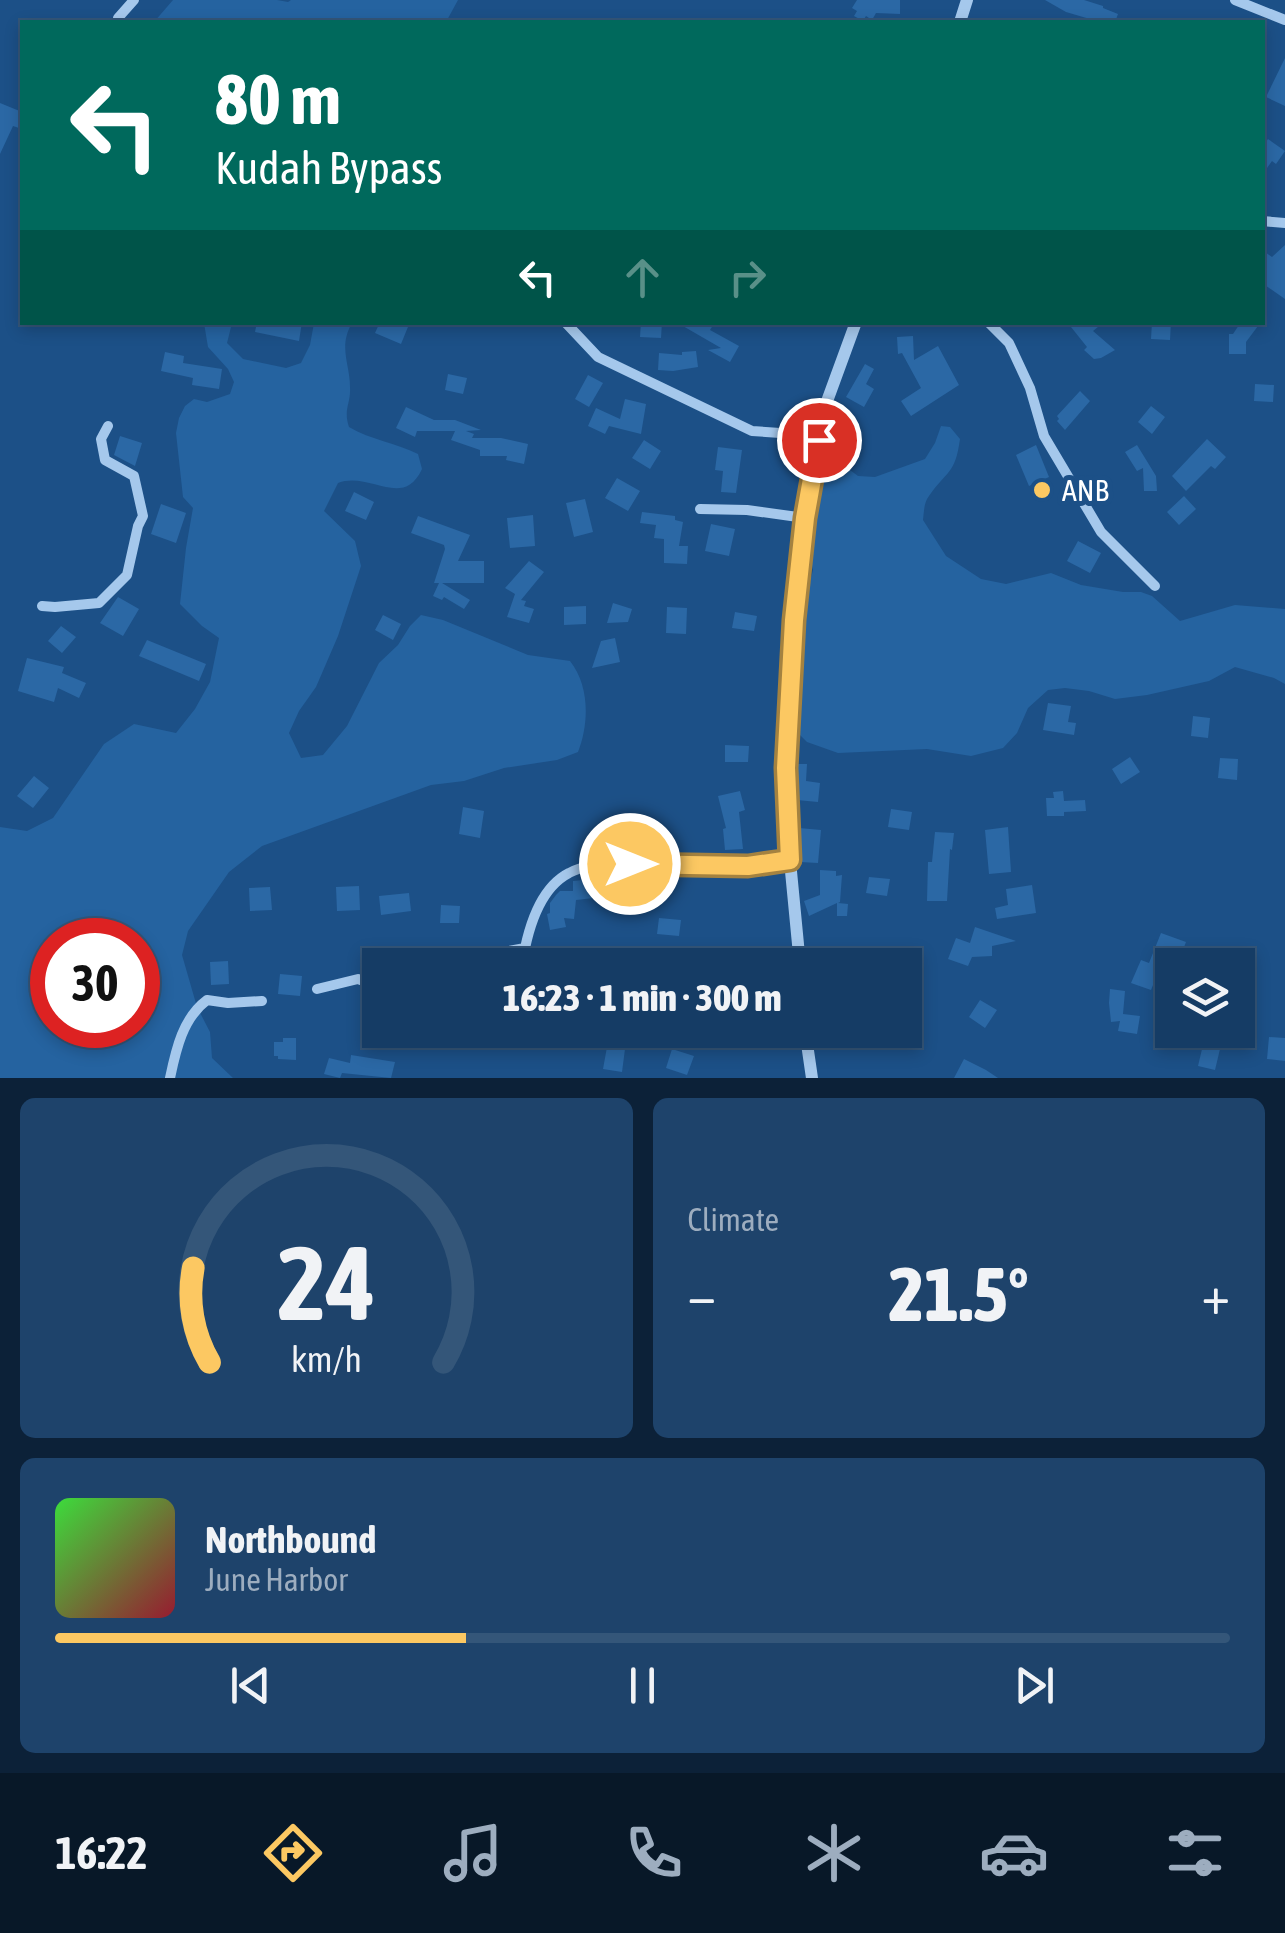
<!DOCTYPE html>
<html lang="en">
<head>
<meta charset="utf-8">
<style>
  body { margin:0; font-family:"Asap Condensed",sans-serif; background:#1e436b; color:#f1f3f6; height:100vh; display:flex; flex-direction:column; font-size:38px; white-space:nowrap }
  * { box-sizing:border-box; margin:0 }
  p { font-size:32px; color:#9dadbf }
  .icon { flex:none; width:55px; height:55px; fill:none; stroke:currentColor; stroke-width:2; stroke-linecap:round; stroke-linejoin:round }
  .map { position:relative; height:1078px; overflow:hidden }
  .drawer { display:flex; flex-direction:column; gap:20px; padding:20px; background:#0c2138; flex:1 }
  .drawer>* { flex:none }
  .banner { position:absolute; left:20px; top:20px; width:1245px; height:305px; border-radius:0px; box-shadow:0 5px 15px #0003,0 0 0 2px #345679; background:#00695c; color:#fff; overflow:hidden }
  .buttons { position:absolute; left:1155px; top:948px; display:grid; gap:20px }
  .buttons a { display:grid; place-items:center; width:100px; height:100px; border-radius:0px; background:#153c65; box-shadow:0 5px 15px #0003,0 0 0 2px #345679; font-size:50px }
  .speed { position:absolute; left:30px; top:918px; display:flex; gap:20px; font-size:50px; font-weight:700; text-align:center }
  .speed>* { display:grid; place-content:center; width:130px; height:130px; border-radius:50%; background:#153c65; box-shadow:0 5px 15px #0003,0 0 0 2px #345679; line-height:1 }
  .speed .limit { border:15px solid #d22; background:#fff; color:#111 }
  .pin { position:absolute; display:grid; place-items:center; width:85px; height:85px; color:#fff; margin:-42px; border:5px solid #fff; border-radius:50%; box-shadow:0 2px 10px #0007 }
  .me { position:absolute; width:110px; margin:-55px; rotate:90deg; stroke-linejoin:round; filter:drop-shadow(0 0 8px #0008) }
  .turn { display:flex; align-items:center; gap:35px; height:210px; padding:0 30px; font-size:45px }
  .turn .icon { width:130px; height:130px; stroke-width:2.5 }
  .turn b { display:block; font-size:70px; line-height:85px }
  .lanes { display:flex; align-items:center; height:95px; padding:0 30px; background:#0003; justify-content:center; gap:50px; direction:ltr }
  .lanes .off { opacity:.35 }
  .big { font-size:75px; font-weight:800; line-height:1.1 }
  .drawer .widget { flex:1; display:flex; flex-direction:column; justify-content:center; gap:15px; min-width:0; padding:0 35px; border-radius:15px; background:#1e436b }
  .drawer .dial { align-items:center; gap:0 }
  .dial svg { height:260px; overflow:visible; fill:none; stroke:#345679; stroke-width:7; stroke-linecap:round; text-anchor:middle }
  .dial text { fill:#f1f3f6; stroke:none }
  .song { display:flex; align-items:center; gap:30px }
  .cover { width:120px; height:120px; border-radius:15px; background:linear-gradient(135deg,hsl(120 70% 55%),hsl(350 70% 35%)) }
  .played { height:10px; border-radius:5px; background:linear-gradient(90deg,#fcc862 35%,#345679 35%) }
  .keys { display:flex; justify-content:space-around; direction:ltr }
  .heat { display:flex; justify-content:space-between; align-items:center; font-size:55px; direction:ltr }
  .drawer .tiles { flex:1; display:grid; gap:20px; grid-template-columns:1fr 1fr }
  .widget:last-child { grid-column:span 2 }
  .trip { position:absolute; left:362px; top:948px; width:560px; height:100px; border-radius:0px; background:#153c65; box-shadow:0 5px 15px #0003,0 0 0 2px #345679; font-weight:800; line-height:100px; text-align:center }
  .menu { display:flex; height:160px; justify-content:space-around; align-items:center; background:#081828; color:#9dadbf }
  .menu .icon { width:70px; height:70px }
  .menu .active { color:#fcc862 }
  .menu b { font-size:45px; color:#f1f3f6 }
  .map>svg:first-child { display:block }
</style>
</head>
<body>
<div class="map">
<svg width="1285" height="1078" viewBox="0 0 1285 1078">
  <rect width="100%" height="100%" fill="#1c5087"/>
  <path fill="#2563a0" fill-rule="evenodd" d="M173 0H277L288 2 291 0H458L446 22H154Z
    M204 323H232L227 343 243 359 286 368 301 363 310 345 314 323H352C338 347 350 364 350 387 351 404 343 409 349 427 371 440 396 443 418 454L422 469C403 510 370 471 338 483L324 511 355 541 361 566 338 636 316 687 299 711 289 733 301 758 323 755 347 726 379 663 398 645 410 626 421 615 443 620 528 655 570 661C590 686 589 724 578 752L557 760 504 768 464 781 431 785 262 846 229 872 188 931 182 955 197 1007 210 1032 212 1058 233 1078H0V827L27 831 53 818 104 744 134 724 176 733 195 709 210 682 219 638 202 626 180 604 186 548 193 508 183 497 176 433 179 418 185 406 194 399 207 402 230 394 234 382 228 369 208 347ZM52 940H138V1025H52Z
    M941 426 950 427 960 439C955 475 947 470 929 496 924 502 924 511 923 520L946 556 981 579 1006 584 1051 573 1081 585 1123 592H1141L1152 596 1180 621 1235 605 1285 609V684L1274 678 1235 667 1209 681 1147 695 1115 699 1089 691 1065 688 1048 690 1028 708 1017 733 1003 748 971 756 927 749 838 753 807 742 791 726 796 639 813 570 809 551 816 504 823 473 830 455 858 476 875 477 925 459 935 443Z"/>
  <path fill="#2b68a5" d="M857 0H900V14L876 13 872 20 866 16 863 21 854 16 857 11 852 8Z
    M1045 0H1084L1103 6V8L1118 14 1115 22H1100L1066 12Z
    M1285 58V106L1266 97Z
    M0 103 22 112V129L13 126 0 154Z
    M1268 139 1285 151 1276 164 1272 161 1262 175V147Z
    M1285 245V299L1262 283V250L1272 257Z
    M257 322H302L299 341 255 332Z
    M380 322H410L401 344 375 333Z
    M641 322H662L661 338 640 337Z
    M676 322H715L710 330 739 346 730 362 708 350 721 348Z
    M1076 322H1104L1093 331 1115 350 1101 358 1094 359 1084 350 1087 347 1071 327Z
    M1152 322H1171L1170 340 1151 339Z
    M1241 322H1261L1246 342V354H1229V334H1233Z
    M913 336 914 360 938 346 959 385 911 416 901 401 921 388 902 353 898 354 897 337Z
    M696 351 698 367 673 371 658 370 659 353 682 355V352Z
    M165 352 184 356 183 363 222 369 219 389 192 385 193 378 161 371Z
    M865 364 874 369 866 384 874 389 864 407 846 397Z
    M448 374 467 378 463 394 445 390Z
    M588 375 603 383 589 407 575 399Z
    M1255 384 1274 385 1273 402 1254 401Z
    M1080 391 1090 401 1065 430 1057 421 1059 419 1057 416Z
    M625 399 646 404 641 434 609 426 605 434 588 426 596 408 620 419Z
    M1151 406 1165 417 1152 434 1138 422Z
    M406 407 434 420H455L481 430 466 431 474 434 472 438H501L528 444 524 464 506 460 507 456H480V450L451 440 455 431H417L415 437 396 428Z
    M120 436 142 443 135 466 114 455Z
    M1207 439 1226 457 1215 469 1211 466 1186 491 1172 476Z
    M644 440 661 451 650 469 632 458Z
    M1036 445 1049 477 1029 486 1016 455Z
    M1137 445 1156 476 1157 491H1144L1143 468 1137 471 1125 452Z
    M718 447 742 450 736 493 721 492 723 471 715 470Z
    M617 478 640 491 628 511 605 498Z
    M354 492 374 502 366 520 345 511Z
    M1184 496 1196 509 1179 525 1167 512Z
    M585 499 593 532 574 537 566 503Z
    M161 504 186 513 176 543 151 534Z
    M642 512 675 516V520L683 522 679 546H688L687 564 664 563V539L654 538 656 525 640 523Z
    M533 515 535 546 510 548 507 518Z
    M418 516 470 535 458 561H484V583H442L470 600 464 609 444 597 442 600 433 596 439 583H434L445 549 444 545 411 533Z
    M711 524 735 529 729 556 705 551Z
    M1078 541 1101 553 1090 573 1067 561Z
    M529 561 544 572 521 600 526 601 524 606 534 609 529 623 507 617 515 594 505 588Z
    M118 597 139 609 123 636 100 623Z
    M613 603 632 609 628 622 607 623Z
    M586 606V624L564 625V607Z
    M667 607 687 608 686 634 666 633Z
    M735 612 757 616 754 631 732 628Z
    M383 615 401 624 393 640 375 630Z
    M61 626 76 637 62 653 48 641Z
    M615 638 620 662 592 668 601 641Z
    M147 640 206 664 199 681 139 656Z
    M27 658 64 667 62 673 86 683 79 698 58 688 54 702 18 691Z
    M1048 703 1071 706 1068 722 1076 723 1074 735 1043 730Z
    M1193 716 1210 718 1208 738 1191 736Z
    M725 745 749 746 748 762H725Z
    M1130 757 1140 772 1121 784 1112 769Z
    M1220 758 1238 759 1237 780 1218 778Z
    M796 764H807L806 781 820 783 818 802 797 800Z
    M34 776 49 788 33 808 17 796Z
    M740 791 745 810 739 812 743 849 725 850 723 829 726 828 718 796Z
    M1063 791 1064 801 1085 800 1086 811 1064 812V816H1047L1046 798H1054L1053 792Z
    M463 807 484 811 480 838 459 834Z
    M891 809 912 812 909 830 888 827Z
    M1008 827 1011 872 989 874 985 830Z
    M799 828 821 830 818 863 800 862Z
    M935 832 954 833 952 850 950 849 947 901H927L928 862H932Z
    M820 870 836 871V876L842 875 840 902 838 903 848 904 847 916H837V903L809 916 804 901 820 895Z
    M869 877 890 879 887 896 866 893Z
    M592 879 594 898 576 900 574 919 564 918 566 927 550 930 547 914 550 913V903L556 895 560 891H573V881Z
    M1032 885 1036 913 997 919 995 908 1008 905 1006 889Z
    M359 886 360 910 337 911 336 887Z
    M270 887 272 910 250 911 249 888Z
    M409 893 411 911 381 915 379 896Z
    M441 905 460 906 459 923H440Z
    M659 918 681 920 679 936 657 934Z
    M975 927 1016 941 992 946V956L972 957 968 966 948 959 956 938 970 943Z
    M1161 933 1186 942 1177 965 1163 960 1151 990 1131 983 1141 960 1149 963Z
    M569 953 611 959 610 965H568Z
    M228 961 229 984 211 985 210 962Z
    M280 974 302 976 300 996 278 994Z
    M1110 989 1125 991 1123 1014 1140 1016 1137 1034 1118 1031 1120 1021 1111 1022 1109 1003Z
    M980 1000 997 1010 985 1028 969 1017Z
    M1269 1037 1285 1038V1061L1267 1059Z
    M283 1038H296V1060L278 1059V1056H274V1042H283Z
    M1203 1045 1220 1049 1215 1070 1198 1066Z
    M607 1047 625 1049 622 1072 603 1069Z
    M672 1049 694 1056 687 1075 666 1068Z
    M351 1055 395 1062 391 1078 342 1073 340 1078 324 1074 329 1058 350 1063Z
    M964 1059 986 1070 998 1078H954Z"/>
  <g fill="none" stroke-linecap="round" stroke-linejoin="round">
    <path stroke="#a5c8ec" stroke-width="10" d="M1235 0 1285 20
      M118 18 134 0
      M1262 221 1285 223
      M565 322 598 357 752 431 780 433 826 404
      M988 322 1009 343 1030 388 1044 436 1101 532 1155 586
      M700 509 747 510 805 518
      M42 606 55 607 99 603 127 575 138 526 143 516 134 476 105 460 101 439 108 426
      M461 965 477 957 525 948
      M522 965C527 932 538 889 569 873 605 853 701 866 744 866 759 866 775 862 790 861
      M317 989 358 979 380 987
      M170 1078C176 1049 183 1018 207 1000L228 1003 262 1001"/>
    <path stroke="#a5c8ec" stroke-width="12" d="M960 22 967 0
      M800 965 790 861 786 768 794 620 805 518 826 404 856 322
      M805 1030 812 1078"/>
  </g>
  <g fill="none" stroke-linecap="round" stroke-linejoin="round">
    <defs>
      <path id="route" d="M630 864 748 866 790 860 786 768 794 620 805 518 819 440"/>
    </defs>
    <use href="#route" stroke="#a48240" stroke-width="25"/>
    <use href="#route" stroke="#fcc862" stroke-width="18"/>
  </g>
  <circle fill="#fcc862" stroke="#1c5087" stroke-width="4" cx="1042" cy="490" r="10"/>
  <g text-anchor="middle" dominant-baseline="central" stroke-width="10" stroke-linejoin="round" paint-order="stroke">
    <g font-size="30" fill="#fff" stroke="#1c5087" text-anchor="start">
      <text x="1062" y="490">ANB</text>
    </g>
  </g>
</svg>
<div class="buttons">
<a><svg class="icon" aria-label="layers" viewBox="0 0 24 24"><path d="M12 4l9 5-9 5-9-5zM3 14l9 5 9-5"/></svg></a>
</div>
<div class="speed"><div class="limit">30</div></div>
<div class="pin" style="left:819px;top:440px;background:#d93025"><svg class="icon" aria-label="arrive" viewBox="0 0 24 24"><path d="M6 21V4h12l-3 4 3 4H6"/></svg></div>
<svg class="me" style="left:630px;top:864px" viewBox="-20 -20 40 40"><circle r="17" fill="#fcc862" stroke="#fff" stroke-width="3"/><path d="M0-11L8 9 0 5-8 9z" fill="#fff"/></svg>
<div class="trip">16:23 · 1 min · 300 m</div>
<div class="banner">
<div class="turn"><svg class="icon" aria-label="left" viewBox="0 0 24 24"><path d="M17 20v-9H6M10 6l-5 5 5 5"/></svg><div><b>80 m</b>Kudah Bypass</div></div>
<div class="lanes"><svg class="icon" aria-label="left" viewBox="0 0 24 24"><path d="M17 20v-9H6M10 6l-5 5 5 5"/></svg><svg class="icon off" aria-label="ahead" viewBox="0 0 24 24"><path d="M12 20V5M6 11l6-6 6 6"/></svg><svg class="icon off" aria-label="right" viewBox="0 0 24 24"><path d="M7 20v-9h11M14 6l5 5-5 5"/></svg></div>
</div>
</div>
<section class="drawer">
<div class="tiles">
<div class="widget dial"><svg viewBox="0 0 100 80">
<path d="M14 69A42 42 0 1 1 86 69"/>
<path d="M14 69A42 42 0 0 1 9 40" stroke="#fcc862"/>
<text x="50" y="56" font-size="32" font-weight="700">24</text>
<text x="50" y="72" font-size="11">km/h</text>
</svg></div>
<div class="widget"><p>Climate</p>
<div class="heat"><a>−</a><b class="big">21.5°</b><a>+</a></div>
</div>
<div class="widget">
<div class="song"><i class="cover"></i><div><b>Northbound</b><p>June Harbor</p></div></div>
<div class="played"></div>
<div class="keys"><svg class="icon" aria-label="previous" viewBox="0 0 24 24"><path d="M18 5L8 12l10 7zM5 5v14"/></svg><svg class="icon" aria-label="pause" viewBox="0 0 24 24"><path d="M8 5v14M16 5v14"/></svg><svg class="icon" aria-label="next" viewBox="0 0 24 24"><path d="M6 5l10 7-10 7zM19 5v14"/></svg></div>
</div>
</div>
</section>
<nav class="menu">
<b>16:22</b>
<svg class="icon active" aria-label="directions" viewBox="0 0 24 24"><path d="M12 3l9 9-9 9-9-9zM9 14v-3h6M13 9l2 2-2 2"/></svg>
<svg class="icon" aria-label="music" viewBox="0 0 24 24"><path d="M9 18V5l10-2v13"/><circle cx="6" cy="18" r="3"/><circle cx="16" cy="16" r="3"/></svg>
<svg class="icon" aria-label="phone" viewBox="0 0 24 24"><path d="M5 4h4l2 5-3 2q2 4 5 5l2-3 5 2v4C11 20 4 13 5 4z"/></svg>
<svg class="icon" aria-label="climate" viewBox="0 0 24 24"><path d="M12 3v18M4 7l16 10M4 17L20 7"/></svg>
<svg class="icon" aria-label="car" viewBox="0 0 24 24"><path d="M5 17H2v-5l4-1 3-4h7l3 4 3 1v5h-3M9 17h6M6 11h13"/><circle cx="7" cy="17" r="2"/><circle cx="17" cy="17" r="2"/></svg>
<svg class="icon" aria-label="filters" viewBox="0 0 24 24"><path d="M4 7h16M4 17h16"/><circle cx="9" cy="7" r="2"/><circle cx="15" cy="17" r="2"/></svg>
</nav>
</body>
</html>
